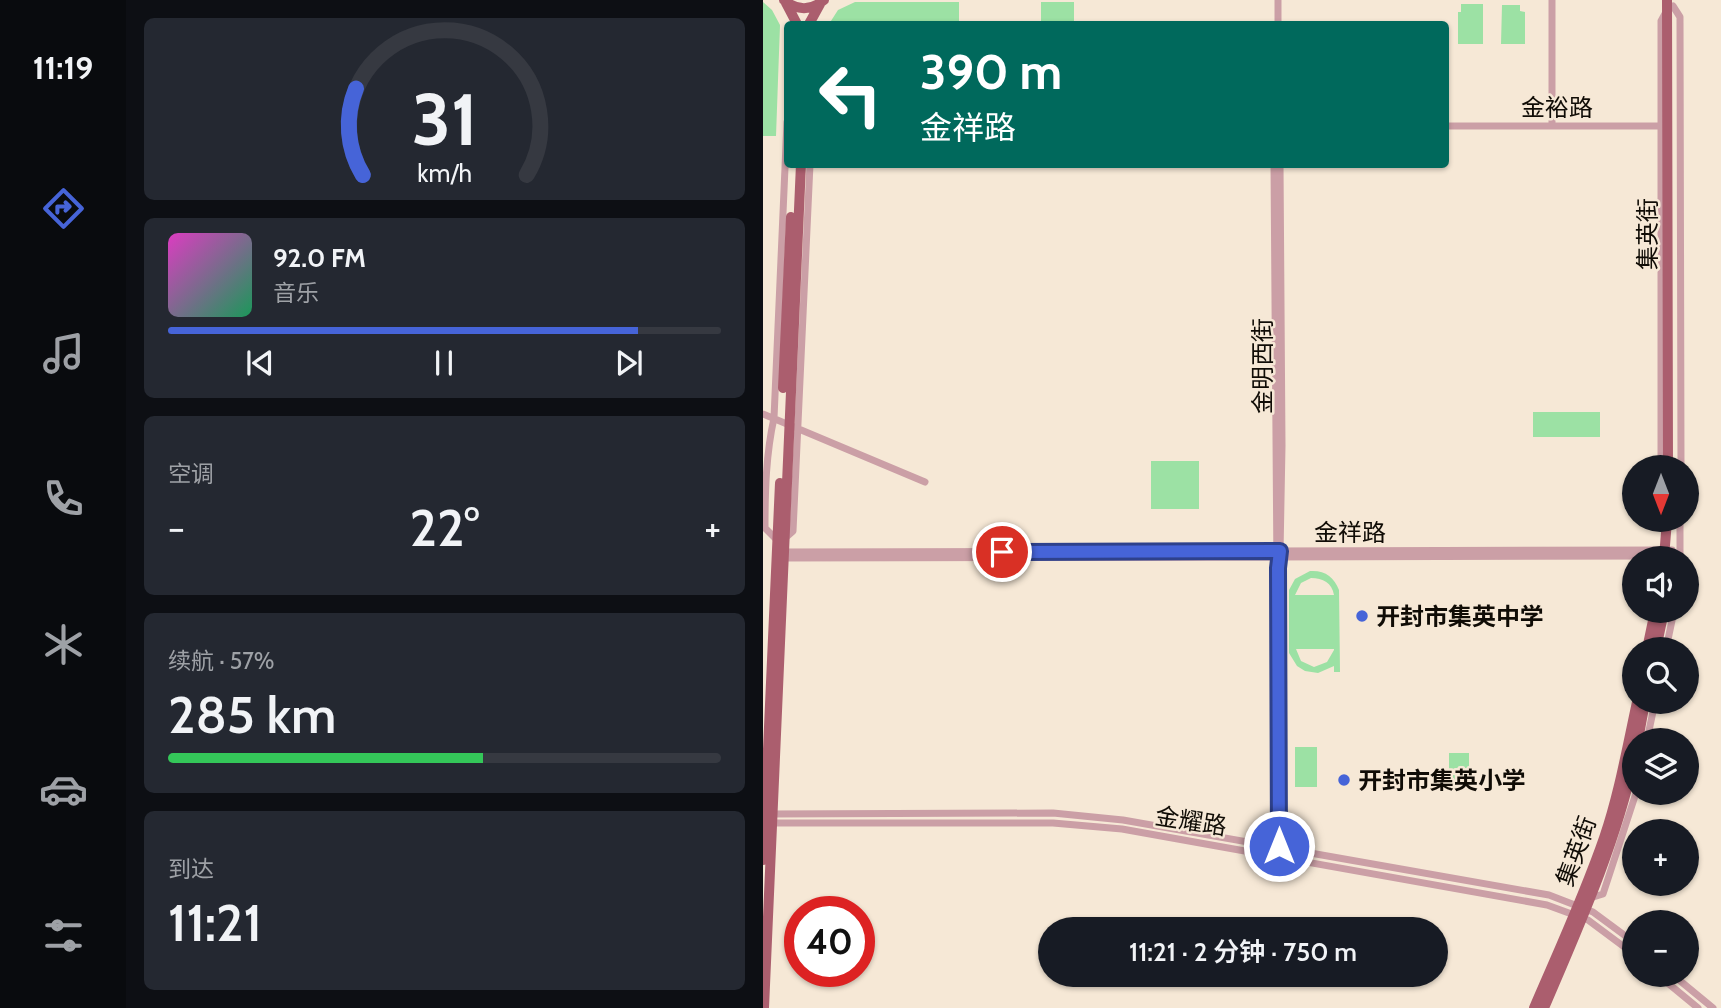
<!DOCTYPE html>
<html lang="zh">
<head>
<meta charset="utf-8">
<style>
  body { margin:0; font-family:Cabin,"Noto Sans SC",sans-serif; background:#242831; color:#f1f3f6; height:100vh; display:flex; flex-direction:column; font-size:26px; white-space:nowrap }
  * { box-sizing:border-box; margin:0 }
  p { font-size:23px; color:#9ea1a6 }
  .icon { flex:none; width:38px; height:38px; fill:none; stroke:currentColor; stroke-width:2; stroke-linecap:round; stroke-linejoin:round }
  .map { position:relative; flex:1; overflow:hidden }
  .drawer { display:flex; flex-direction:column; gap:18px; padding:18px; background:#0d0f14; width:637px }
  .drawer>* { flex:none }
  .banner { position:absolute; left:21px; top:21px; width:665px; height:147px; border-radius:7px; box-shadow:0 2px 5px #0004; background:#00695c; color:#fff; overflow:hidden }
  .needle { width:46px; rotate:180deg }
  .fabs { position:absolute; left:859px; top:455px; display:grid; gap:14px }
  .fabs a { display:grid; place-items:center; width:77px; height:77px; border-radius:50%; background:#171b24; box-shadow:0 2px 5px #0004; font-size:35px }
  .speed { position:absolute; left:21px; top:896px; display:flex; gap:14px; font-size:35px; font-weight:700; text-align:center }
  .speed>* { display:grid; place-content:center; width:91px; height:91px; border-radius:50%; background:#171b24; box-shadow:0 2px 5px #0004; line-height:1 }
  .speed .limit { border:10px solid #d22; background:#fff; color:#111 }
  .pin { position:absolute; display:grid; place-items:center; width:60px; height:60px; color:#fff; margin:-30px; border:4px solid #fff; border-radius:50%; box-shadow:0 2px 7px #0007 }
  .me { position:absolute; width:77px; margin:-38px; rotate:0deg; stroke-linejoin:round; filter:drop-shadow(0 0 5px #0008) }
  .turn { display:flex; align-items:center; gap:24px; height:147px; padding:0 21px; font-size:32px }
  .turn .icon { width:91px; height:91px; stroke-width:2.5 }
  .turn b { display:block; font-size:49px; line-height:60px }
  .big { font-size:52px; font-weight:600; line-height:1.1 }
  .drawer .tile { flex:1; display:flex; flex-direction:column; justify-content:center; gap:10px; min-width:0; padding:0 24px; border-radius:10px; background:#242831 }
  .drawer .dial { align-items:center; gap:0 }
  .dial svg { height:182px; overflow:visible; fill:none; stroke:#363941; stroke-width:7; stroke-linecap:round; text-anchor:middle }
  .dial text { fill:#f1f3f6; stroke:none }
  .song { display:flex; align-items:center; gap:21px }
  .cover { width:84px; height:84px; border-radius:10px; background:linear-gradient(135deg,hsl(310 70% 55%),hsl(150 70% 35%)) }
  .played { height:7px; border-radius:4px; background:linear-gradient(90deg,#4664d8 85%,#363941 85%) }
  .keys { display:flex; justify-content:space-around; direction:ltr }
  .heat { display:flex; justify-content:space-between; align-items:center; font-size:38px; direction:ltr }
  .charge { height:10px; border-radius:5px; background:linear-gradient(90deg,#34c759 57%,#363941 0) }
  .trip { position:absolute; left:275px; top:917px; width:410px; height:70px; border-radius:35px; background:#171b24; box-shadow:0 2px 5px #0004; font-weight:600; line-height:70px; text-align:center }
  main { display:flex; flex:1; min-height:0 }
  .tabs { display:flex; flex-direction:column; width:126px; justify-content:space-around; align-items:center; background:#090b0e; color:#9ea1a6 }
  .tabs .icon { width:49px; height:49px }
  .tabs .on { color:#4664d8 }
  .tabs b { font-size:32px; color:#f1f3f6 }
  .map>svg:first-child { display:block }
</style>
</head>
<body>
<main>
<nav class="tabs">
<b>11:19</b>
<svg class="icon on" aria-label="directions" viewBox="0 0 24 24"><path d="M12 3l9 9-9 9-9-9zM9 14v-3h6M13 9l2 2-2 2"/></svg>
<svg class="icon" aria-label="music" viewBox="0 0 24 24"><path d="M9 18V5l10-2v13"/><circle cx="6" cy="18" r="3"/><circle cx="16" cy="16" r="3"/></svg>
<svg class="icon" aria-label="phone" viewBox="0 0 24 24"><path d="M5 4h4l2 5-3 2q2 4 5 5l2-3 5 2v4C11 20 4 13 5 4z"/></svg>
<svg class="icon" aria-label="climate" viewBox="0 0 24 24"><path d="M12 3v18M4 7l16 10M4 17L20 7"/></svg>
<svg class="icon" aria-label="car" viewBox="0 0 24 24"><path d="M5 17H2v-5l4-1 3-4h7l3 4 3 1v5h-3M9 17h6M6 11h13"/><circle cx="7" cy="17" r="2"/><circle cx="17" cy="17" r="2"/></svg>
<svg class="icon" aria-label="filters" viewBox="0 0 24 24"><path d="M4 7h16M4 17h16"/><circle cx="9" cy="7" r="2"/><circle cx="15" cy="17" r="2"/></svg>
</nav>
<section class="drawer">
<div class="tile dial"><svg viewBox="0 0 100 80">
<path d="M14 69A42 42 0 1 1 86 69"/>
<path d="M14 69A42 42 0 0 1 11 31" stroke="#4664d8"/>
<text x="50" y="56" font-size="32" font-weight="700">31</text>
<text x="50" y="72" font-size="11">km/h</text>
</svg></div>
<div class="tile">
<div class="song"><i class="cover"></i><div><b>92.0 FM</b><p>音乐</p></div></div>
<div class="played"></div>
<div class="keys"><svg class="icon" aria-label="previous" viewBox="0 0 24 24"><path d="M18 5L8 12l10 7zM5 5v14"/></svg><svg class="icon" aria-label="pause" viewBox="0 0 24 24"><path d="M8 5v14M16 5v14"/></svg><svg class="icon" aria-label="next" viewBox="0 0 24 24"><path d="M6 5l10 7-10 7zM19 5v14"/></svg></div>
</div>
<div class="tile"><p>空调</p>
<div class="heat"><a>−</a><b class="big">22°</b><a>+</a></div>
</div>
<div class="tile"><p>续航 · 57%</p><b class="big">285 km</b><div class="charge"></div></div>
<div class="tile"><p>到达</p><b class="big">11:21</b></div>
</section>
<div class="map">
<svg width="958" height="1008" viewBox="0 0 958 1008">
  <rect width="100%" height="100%" fill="#f6e8d6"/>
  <path fill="#9ce1a4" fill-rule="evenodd" d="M0 2 9 10 17 25 13 136H0Z
    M92 2H196V24H66L75 10Z
    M278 2H311V24H278Z
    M698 4H720V44H695V12H698Z
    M739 5H757V11L762 12V44H738Z
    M770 412H837V437H770Z
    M388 461H436V509H388Z
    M547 571C562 570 571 577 576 590L577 672H571V666L555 673 542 671 534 666 526 653V590L532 579ZM548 578C560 578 569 583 571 595H532L538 583ZM533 649H571V650L564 662 551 667 538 661Z
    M532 747H554V787H532Z
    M686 753H706V784H686Z"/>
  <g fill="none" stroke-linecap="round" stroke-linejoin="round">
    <path stroke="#cb9fa6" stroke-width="7" d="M515 0V24
      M789 0V126
      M910 6 917 17 918 467
      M682 126H901
      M511 164 516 846
      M0 414 162 482
      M898 467V21L903 12
      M22 538 30 531 47 164
      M14 540 2 528C2 491 3 454 11 418L24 122
      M17 552 909 550
      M517 553 519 446 517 164
      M18 558 909 556
      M917 558V520
      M903 649 911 611
      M884 740 892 702
      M7 814 290 813 360 820 786 895 830 912 872 943
      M6 823H290L359 829 784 905 825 920 872 955
      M827 898 840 894 873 793
      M895 975 935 1008
      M910 975 950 1008"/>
    <path stroke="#ab5e6e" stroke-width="10" d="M21 0C34 11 48 11 61 0
      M904 0 905 467
      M23 3 34 24
      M46 24 57 4
      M20 388 28 217
      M901 558 904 520
      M884 649 892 611
      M893 649 901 611
      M875 740 882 702
      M0 860 17 483
      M1 1008 38 164
      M771 1008C795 952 821 896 841 838 856 794 864 748 874 702
      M781 1008C816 926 853 844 872 756"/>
  </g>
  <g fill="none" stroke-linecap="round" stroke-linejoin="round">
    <defs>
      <path id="route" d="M239 552 517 551 515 568 516 846"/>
    </defs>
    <use href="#route" stroke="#2e418c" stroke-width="18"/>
    <use href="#route" stroke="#4664d8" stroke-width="12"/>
  </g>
  <g fill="#4664d8" stroke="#f6e8d6" stroke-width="2.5">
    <circle cx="599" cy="616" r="7"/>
    <circle cx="581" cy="780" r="7"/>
  </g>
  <g text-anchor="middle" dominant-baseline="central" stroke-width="5" stroke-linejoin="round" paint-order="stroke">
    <g font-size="24" fill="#100c06" stroke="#f6e8d6">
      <text x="794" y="107">金裕路</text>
      <text transform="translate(884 234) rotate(-90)">集英街</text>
      <text transform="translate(499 366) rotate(-90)">金明西街</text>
      <text x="587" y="532">金祥路</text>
      <text transform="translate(428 821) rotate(9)">金耀路</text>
      <text transform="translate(813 851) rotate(-70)">集英街</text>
    </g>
    <g font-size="24" font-weight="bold" fill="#100c06" stroke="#f6e8d6" text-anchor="start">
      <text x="613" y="616">开封市集英中学</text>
      <text x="595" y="780">开封市集英小学</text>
    </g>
  </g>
</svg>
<div class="fabs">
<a><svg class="needle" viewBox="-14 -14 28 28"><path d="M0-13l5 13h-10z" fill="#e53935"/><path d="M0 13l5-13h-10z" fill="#9ea1a6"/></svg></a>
<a><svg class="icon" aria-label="sound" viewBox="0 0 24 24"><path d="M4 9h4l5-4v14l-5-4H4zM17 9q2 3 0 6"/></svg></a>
<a><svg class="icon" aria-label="search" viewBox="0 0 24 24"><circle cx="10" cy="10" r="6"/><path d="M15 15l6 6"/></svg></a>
<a><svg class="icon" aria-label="layers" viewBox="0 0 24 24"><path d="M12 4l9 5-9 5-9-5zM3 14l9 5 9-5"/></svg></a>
<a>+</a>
<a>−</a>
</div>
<div class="speed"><div class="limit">40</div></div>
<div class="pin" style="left:239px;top:552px;background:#d93025"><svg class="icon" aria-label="arrive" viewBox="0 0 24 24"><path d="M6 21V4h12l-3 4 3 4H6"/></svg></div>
<svg class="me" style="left:516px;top:846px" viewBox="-20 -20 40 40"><circle r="17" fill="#4664d8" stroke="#fff" stroke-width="3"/><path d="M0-11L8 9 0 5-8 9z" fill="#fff"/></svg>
<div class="trip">11:21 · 2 分钟 · 750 m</div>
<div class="banner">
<div class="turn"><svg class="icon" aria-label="left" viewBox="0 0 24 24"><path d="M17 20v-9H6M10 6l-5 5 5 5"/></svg><div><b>390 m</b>金祥路</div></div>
</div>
</div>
</main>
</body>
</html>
